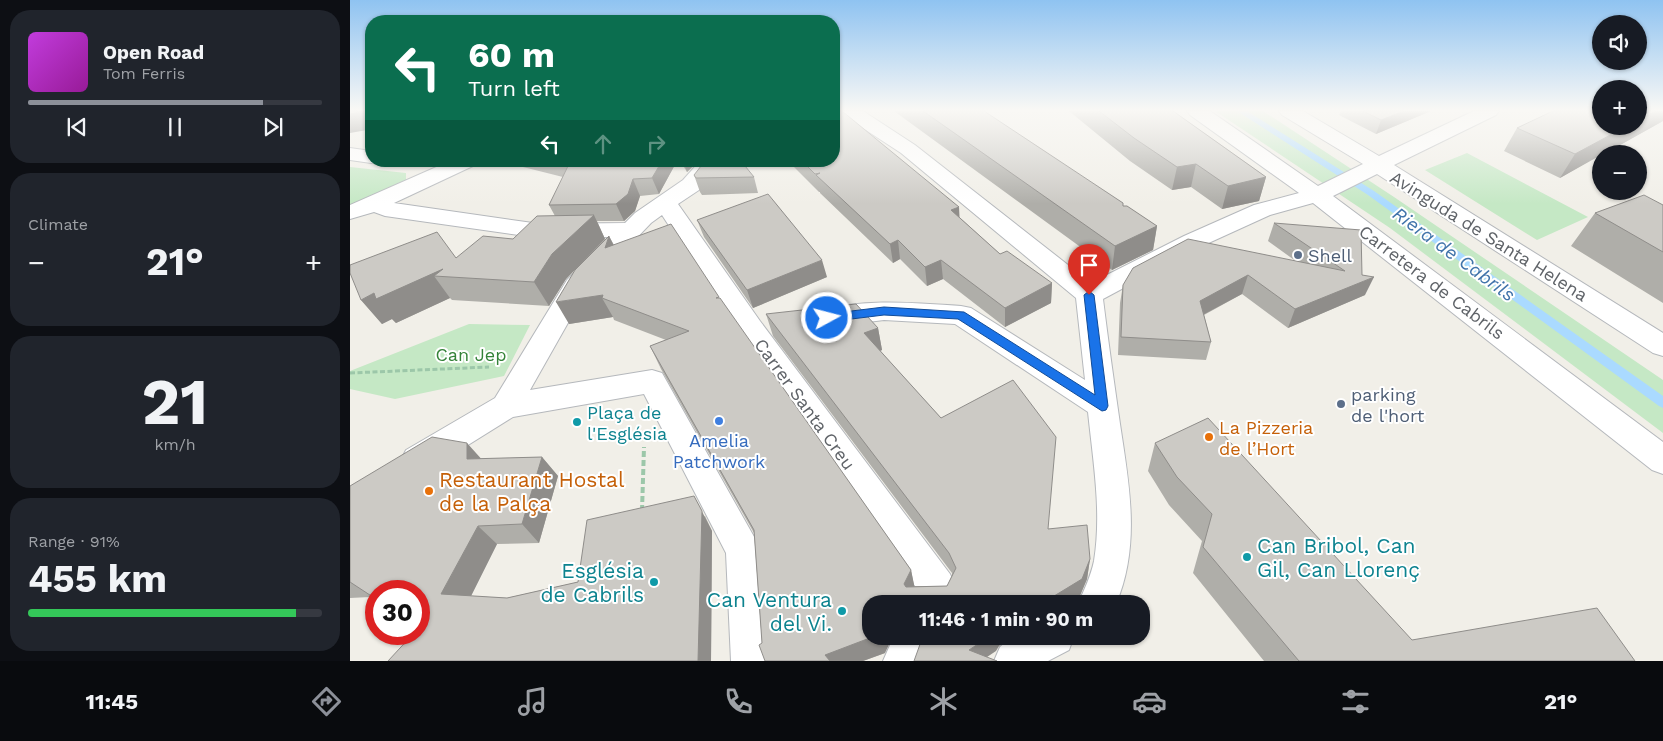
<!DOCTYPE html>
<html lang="en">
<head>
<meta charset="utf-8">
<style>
  body { margin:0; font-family:"Work Sans",sans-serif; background:#20242c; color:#f1f3f6; height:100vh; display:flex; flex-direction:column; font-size:19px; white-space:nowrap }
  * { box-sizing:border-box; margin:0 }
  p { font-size:16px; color:#9ea1a6 }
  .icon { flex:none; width:28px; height:28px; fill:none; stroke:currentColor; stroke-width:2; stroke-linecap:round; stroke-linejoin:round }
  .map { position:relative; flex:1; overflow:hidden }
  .sheet { display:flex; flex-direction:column; gap:10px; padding:10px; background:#0d0f14; width:350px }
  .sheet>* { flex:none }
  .banner { position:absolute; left:15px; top:15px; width:475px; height:152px; border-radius:20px; box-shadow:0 1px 4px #0004; background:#0b6e4f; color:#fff; overflow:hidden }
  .controls { position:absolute; left:1242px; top:15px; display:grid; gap:10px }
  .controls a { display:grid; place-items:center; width:55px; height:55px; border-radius:50%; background:#171b24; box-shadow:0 1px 4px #0004; font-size:25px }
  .speed { position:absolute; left:15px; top:580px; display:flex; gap:10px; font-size:25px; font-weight:700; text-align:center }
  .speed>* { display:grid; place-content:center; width:65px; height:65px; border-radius:50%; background:#171b24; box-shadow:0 1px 4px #0004; line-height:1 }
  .speed .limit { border:8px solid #d22; background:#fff; color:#111 }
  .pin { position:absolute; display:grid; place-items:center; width:42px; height:42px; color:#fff; margin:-51px -21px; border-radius:50% 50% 50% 0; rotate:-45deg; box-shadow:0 0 5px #0007 }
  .pin .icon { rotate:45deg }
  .me { position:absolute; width:55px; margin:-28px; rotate:83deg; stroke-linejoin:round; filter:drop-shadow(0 0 4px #0008) }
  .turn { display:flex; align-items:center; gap:18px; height:105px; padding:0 20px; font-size:22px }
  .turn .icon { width:65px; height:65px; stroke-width:2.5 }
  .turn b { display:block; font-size:35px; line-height:42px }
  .lanes { display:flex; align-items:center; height:48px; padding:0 20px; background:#0003; justify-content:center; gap:25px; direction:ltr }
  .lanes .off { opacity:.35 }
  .big { font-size:38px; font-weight:700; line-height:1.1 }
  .sheet .card { flex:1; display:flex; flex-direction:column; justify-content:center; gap:8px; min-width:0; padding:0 18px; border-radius:20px; background:#20242c }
  .sheet .dial { align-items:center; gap:0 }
  .dial b { font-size:65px; line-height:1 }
  .song { display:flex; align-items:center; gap:15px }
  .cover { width:60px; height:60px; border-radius:8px; background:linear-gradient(135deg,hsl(290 70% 55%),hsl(300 70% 35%)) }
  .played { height:5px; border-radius:2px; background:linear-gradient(90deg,#8c9099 80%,#363941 80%) }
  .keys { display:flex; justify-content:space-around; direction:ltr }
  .heat { display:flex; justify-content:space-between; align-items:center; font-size:28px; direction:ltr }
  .charge { height:8px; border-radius:4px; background:linear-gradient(90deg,#34c759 91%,#363941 0) }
  .trip { position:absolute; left:512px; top:595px; width:288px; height:50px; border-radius:20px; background:#171b24; box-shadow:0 1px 4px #0004; font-weight:700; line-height:50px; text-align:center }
  .tabs { display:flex; height:80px; justify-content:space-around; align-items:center; background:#090b0e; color:#9ea1a6 }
  .tabs .icon { width:35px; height:35px }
  .tabs .selected { color:#8c9099 }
  .tabs b { font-size:22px; color:#f1f3f6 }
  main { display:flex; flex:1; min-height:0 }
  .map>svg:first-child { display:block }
</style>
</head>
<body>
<main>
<section class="sheet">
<div class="card">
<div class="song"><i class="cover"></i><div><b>Open Road</b><p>Tom Ferris</p></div></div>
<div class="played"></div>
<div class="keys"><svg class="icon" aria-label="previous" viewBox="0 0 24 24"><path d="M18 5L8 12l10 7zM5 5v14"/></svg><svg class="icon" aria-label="pause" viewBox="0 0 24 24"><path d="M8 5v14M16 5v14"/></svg><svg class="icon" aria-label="next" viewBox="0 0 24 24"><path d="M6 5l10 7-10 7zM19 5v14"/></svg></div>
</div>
<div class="card"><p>Climate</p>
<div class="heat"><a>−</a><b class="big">21°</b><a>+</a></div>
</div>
<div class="card dial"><b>21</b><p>km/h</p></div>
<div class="card"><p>Range · 91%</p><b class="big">455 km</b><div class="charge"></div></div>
</section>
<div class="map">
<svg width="1313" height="661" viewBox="0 0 1313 661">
  <rect width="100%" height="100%" fill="#f1efe8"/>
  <path fill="#c5e8c5" d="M865 111H913L1044 197 1313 380V433L1040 228Z
    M1117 153 1238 217 1187 240 1075 170Z
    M0 167 56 173V183L0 206Z
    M119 324 180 325 154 376 45 399 0 389V371Z"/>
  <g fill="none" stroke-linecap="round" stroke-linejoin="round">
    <path fill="#aadaff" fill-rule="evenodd" d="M887 111H897L1024 191 1313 396V408L1309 406 1018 195Z"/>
    <defs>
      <path id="minor" d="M490 111H513L565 145 741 283 834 236 904 205 949 193 840 115 837 111H860L968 186 1013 164 932 115 929 111H953L1029 156 1124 111H1149L1146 115 1044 165 1313 333V356L1303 353 1027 174 983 196 1313 442V474L1302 470 963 203 920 215 852 246 753 299C758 340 764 382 770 424 779 484 791 545 766 604H728C734 590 741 576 744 561 752 512 743 461 738 412L605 324 534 320 478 327 468 325 464 318 468 311C515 298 564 303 611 306L621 308 735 380 726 298 551 153 493 115Z
        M0 148 21 151V161H29L21 163 0 160Z
        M100 161H128L125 165 44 203 190 224 275 223 285 213 333 180 350 161H371L349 190 328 204 410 321 600 574 606 587 598 604H560L567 589 390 335 312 215 301 223 236 291 180 390 302 370 312 373 412 551 421 661H381L376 553 294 394 163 417 78 470 67 474 56 470 51 460 56 450 145 398 217 280 260 237 190 238 35 216 24 212 0 219V205Z
        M544 636H583L573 661H533Z
        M663 636H724L719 650 698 661H644L650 647Z"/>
    </defs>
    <use href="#minor" stroke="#b5b8bc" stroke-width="2"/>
    <path stroke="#9cc7a9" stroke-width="3" stroke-dasharray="5 2.5" stroke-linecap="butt" d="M0 373 139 367"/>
    <path stroke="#9cc7a9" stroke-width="4" stroke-dasharray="6 3" stroke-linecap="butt" d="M292 511 294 447"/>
    <use href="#minor" fill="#fff" fill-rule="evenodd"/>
  </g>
  <path fill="#afaea9" d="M484 111H492L650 254 702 283 701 303 655 327 593 279 577 286 550 259 543 263 470 193V192H469L438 161H484Z
    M544 111H634L773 206 807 226 803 250 762 270Z
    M719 111H823L916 177 909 201 872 209 841 187 822 190 780 161Z
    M991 111H1081L1026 134 989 115Z
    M1313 121 1254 154H1251L1210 178 1154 151 1167 128Z
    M149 161H327L309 194 290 196 285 211 274 221H247L255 239 216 279 199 306 102 300 100 298 46 323 42 319 32 324 11 300 106 258 163 239 205 216 199 205 213 177Z
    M330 161H348L337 172Z
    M344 175 404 177 408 193 352 195 350 192Z
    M1313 205V303L1221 246 1245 213Z
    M347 220 477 277 403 308 354 237Z
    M924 223 1012 275 1015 295 938 328 892 294 854 315 861 342 856 360 768 355 770 303 773 285 947 262 918 241Z
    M259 236 264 245 369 298 561 570 564 586H597L602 575V573L423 336 416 314 528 328 532 350 530 351 591 418 698 529 740 559 737 579 729 598 719 604H521L535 653 513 661H415L412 643 404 533 311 369 300 346 316 340 264 320 263 317 219 324Z
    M805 443 1062 640 1285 661H914L843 573 852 541 819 505 798 471Z
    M192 457 208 476 189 543 147 544 121 596 157 598 228 582 355 516 362 531 361 661H38L69 634V591H26V601L20 597 0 598V486L131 459Z"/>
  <path fill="#8f8d8a" d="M7 111H21V127H18L17 130 0 133V114Z
    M1054 111H1081L1026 134 1031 120Z
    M1306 111H1313V121L1254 154H1251V155L1210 178 1225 154 1277 126H1289V120Z
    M312 161H327L309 194 302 178Z
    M333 161H348L337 172Z
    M846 164 841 187 822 190 827 167Z
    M916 177 909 201 872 209 878 186Z
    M283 179 290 196 285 211 274 221 266 204Z
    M609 207 610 226 601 210Z
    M244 215 255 239 216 279 199 306 184 282 202 254Z
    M807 226 803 250 762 270 765 246Z
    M259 236 270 258 255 248Z
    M548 240 550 259 543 263 540 244Z
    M472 260 477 277 403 308 397 290Z
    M591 260 593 279 577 286 575 267Z
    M93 269 84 276 100 298 46 323 42 319 32 324 11 300 24 293Z
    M898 275 892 294 845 319 850 301Z
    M1024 277 1015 295 938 328 945 309Z
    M702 283 701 303 655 327V308Z
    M253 295 252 298 263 317 219 324 206 302Z
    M528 328 532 350 518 356 514 333Z
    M117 443 135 463 117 459Z
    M192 457 208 476 189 543 172 524Z
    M344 496 362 531 361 661H348Z
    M128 526 147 544 113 612 91 594Z
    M740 559 737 579 729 598 719 604H691Z
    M561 570 565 589 558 603 554 584Z
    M525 636H543L535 653 513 661H478L475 655Z
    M640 636H660L649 646 646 651 631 661 619 650Z"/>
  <path fill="#cccac5" stroke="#8f8d8a" d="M0 111H7L6 113 0 114Z
    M484 111H492L609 207 601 210 650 254 657 251 702 283 655 308 591 260 575 267 548 240 540 244 466 175 470 173 465 174 452 161H484Z
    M573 111H634L773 203V206H777L807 226 765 246Z
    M749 111H823L916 177 878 186 846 164 827 167 784 138Z
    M1013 111H1054L1031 120Z
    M1203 111H1251V126H1277L1225 154 1167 128Z
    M1289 111H1306L1289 120Z
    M208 161H312L302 178 283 179 278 194 266 204 199 205 219 164Z
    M355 161H391L404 177 346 178 344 175Z
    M418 194 472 260 397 290 347 220Z
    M1294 195 1313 205V252L1245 213Z
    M244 215 202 254 184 282 84 276 93 269 26 299 24 293 11 300 0 273V265L87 232 106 258 133 236 163 239 187 216Z
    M924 223 1011 230 1012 275 1024 277 945 309 898 275 850 301 861 342 771 337 773 285 783 268 838 239 995 271Z
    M321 224 369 297 366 298H370L561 570 554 584 556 587 597 586 606 568 599 553 416 314 506 304 528 328 514 333 591 418 663 380 706 437 698 529 737 525 740 559 732 579 691 604H521V636H525L475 655 480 661H415L409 645 412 643 404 530 300 346 339 331 252 298 253 295 206 302 225 270 259 236 255 248Z
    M858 418 1062 640 1247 608 1285 661H949L853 547 862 514 827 477 805 443Z
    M82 437 117 443V459L192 457 172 524 128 526 91 594 157 598 228 582 237 520 344 496 352 511 348 661H38L63 634H69V627L70 626 69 625V591H26V599L0 582V486Z
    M573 636H640L619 650 647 661H564Z"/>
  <linearGradient id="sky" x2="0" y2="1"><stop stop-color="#8fc3f1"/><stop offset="0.54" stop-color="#f9f8f5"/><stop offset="1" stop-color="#f9f8f5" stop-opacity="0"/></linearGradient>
  <rect width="1313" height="204" fill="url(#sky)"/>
  <path fill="#1a73e8" stroke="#114b97" d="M739 291 744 295 758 406 756 410 752 411 608 319 534 315 477 322 471 318 477 314 534 307 614 312 745 395 734 295Z"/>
  <g fill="#5c6f8a" stroke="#fff" stroke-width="2">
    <circle cx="948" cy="255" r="5"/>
    <circle cx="991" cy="404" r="5"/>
  </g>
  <circle fill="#3f7fe0" stroke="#fff" stroke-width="2" cx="369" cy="421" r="5"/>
  <g fill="#0f9aa8" stroke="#fff" stroke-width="2">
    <circle cx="227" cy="422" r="5"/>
    <circle cx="897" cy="557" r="5"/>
    <circle cx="304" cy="582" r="5"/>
    <circle cx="492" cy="611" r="5"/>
  </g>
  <g fill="#e8710a" stroke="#fff" stroke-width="2">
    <circle cx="859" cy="437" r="5"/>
    <circle cx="79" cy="491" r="5"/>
  </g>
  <g text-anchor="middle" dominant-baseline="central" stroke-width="4" stroke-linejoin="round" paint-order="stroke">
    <g font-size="18" fill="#5f6368" stroke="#fff">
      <text transform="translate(1139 236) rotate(32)">Avinguda de Santa Helena</text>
      <text transform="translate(1082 282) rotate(37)">Carretera de Cabrils</text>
      <text transform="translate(455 404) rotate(54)">Carrer Santa Creu</text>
    </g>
    <g font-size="18" fill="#4e5e75" stroke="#fff" text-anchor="start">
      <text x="958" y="255">Shell</text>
      <text x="1001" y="394">parking<tspan x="1001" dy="21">de l'hort</tspan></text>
    </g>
    <g font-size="18" fill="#348238" stroke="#fff">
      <text x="121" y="354">Can Jep</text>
    </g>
    <g font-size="18" fill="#0d838f" stroke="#fff" text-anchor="start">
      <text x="237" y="412">Plaça de<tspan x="237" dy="21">l'Església</tspan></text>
    </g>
    <g font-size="18" fill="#c56008" stroke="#fff" text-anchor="start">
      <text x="869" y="427">La Pizzeria<tspan x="869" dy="21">de l’Hort</tspan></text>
    </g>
    <g font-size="18" fill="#366cbe" stroke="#fff">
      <text x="369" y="440">Amelia<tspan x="369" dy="21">Patchwork</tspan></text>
    </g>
    <g font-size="19" font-style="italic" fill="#4174aa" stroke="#fff">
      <text transform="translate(1104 254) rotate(36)">Riera de Cabrils</text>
    </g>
    <g font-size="21" fill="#c56008" stroke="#fff" text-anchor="start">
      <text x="89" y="479">Restaurant Hostal<tspan x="89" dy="24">de la Palça</tspan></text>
    </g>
    <g font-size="21" fill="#0d838f" stroke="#fff" text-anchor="end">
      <text x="907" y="545" text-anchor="start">Can Bribol, Can<tspan x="907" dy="24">Gil, Can Llorenç</tspan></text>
      <text x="294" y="570">Església<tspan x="294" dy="24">de Cabrils</tspan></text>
      <text x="482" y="599">Can Ventura<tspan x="482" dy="24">del Vi.</tspan></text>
    </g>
  </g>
</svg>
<div class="controls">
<a><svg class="icon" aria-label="sound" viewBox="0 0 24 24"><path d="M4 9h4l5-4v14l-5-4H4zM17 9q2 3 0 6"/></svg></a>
<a>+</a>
<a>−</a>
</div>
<div class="speed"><div class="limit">30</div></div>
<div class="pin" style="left:739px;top:295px;background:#d93025"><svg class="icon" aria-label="arrive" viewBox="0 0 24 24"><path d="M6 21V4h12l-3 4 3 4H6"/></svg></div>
<svg class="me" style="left:477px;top:318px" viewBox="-20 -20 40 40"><circle r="17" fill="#1a73e8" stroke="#fff" stroke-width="3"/><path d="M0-11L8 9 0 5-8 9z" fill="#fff"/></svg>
<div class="trip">11:46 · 1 min · 90 m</div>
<div class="banner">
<div class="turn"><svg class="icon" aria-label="left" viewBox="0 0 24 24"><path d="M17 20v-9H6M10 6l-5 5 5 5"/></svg><div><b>60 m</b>Turn left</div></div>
<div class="lanes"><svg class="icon" aria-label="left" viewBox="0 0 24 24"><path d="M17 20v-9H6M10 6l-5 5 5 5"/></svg><svg class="icon off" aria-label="ahead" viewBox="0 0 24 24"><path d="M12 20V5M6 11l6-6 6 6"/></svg><svg class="icon off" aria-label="right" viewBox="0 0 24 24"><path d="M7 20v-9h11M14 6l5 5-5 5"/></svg></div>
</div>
</div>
</main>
<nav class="tabs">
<b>11:45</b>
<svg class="icon selected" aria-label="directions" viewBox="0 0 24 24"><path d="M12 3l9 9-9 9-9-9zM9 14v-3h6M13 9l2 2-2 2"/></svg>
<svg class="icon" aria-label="music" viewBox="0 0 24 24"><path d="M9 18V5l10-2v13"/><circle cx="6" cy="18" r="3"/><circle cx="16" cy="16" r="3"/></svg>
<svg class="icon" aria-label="phone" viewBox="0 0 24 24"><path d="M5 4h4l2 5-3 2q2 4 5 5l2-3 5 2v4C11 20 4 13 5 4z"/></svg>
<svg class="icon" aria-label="climate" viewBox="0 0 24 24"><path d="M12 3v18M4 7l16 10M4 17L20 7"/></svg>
<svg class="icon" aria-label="car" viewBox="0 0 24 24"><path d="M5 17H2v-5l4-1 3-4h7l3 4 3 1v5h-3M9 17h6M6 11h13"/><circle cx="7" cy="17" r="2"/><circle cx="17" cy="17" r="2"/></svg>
<svg class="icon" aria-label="filters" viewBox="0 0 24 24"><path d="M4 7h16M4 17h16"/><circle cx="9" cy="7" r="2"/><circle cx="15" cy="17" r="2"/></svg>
<b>21°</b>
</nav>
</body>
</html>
